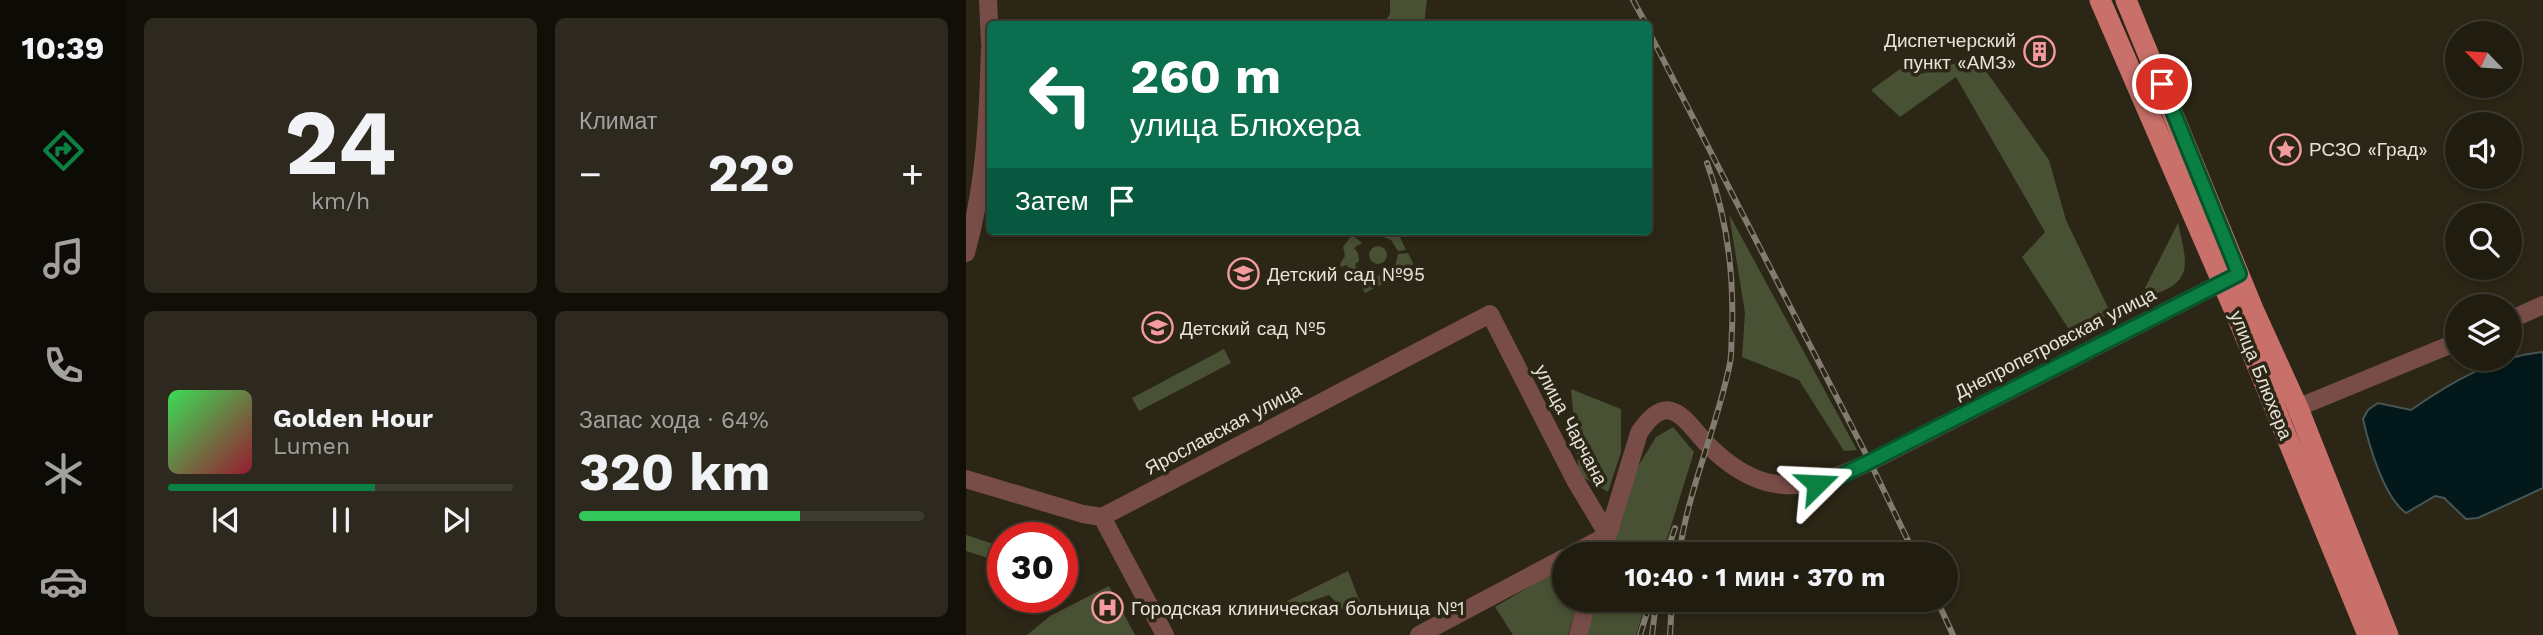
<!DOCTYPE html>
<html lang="ru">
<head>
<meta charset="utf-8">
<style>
  body { margin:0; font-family:"Work Sans",sans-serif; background:#2d291e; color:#f1f3f6; height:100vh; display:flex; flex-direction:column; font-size:26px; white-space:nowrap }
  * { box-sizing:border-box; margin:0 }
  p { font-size:23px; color:#a2a19f }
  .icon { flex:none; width:38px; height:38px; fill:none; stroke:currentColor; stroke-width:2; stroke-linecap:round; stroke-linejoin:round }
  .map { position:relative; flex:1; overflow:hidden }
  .panel { display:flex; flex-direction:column; gap:18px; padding:18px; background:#120f09; width:840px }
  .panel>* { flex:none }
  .guide { position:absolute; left:21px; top:21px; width:665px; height:214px; border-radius:7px; box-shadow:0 4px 10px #0003,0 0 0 2px #3d3a30; background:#0b6e4f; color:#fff; overflow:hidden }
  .needle { width:46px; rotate:295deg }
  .fabs { position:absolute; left:1479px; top:21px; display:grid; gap:14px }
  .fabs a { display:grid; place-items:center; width:77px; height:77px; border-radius:50%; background:#201c10; box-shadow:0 4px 10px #0003,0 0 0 2px #3d3a30; font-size:35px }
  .speed { position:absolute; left:21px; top:522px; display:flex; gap:14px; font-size:35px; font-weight:700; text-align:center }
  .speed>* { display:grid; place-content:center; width:91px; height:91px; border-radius:50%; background:#201c10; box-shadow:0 4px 10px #0003,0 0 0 2px #3d3a30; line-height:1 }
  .speed .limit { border:10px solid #d22; background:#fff; color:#111 }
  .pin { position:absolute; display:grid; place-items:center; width:60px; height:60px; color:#fff; margin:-30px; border:4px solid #fff; border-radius:50%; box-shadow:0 2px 7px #0007 }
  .me { position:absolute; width:77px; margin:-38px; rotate:69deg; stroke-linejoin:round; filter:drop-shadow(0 0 5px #0008) }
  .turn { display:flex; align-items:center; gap:24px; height:147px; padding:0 28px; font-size:32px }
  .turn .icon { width:91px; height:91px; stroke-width:2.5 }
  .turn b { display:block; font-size:49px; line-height:60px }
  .then { display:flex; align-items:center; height:66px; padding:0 28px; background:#0003; gap:14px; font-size:26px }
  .big { font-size:52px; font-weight:700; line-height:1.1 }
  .panel .card { flex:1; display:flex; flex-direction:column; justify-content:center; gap:10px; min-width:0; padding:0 24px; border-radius:10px; background:#2d291e }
  .panel .dial { align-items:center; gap:0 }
  .dial b { font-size:91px; line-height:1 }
  .song { display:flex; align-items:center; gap:21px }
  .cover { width:84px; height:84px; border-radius:10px; background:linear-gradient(135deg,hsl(130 70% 55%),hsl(350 70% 35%)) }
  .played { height:7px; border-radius:4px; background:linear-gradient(90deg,#0b8043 60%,#3d3a30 60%) }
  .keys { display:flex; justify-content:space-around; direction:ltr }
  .heat { display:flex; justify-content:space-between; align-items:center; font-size:38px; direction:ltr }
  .charge { height:10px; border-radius:5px; background:linear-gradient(90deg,#34c759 64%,#3d3a30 0) }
  .panel .tiles { flex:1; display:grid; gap:18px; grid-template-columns:repeat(2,1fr) }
  .trip { position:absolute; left:586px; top:542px; width:406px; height:70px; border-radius:35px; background:#201c10; box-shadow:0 4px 10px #0003,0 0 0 2px #3d3a30; font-weight:700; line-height:70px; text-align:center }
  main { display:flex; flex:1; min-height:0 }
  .tab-bar { display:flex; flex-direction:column; width:126px; justify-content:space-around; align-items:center; background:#0d0b06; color:#a2a19f }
  .tab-bar .icon { width:49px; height:49px }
  .tab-bar .current { color:#0b8043 }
  .tab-bar b { font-size:32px; color:#f1f3f6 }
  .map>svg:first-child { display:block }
</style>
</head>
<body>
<main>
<nav class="tab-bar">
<b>10:39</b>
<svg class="icon current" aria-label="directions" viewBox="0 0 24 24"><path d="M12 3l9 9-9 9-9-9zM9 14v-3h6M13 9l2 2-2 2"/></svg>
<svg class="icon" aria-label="music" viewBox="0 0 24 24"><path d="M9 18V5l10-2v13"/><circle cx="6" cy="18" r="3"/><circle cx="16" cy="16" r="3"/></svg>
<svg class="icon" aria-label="phone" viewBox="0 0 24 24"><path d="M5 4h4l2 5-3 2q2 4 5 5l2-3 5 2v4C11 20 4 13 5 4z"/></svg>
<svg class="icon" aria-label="climate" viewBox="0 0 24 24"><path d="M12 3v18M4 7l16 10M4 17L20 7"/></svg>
<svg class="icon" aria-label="car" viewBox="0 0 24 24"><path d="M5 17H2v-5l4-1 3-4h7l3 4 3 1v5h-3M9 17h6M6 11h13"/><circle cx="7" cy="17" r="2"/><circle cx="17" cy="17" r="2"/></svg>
</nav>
<section class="panel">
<div class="tiles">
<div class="card dial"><b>24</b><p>km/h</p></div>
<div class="card"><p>Климат</p>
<div class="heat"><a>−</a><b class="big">22°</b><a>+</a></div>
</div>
<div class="card">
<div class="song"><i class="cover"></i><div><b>Golden Hour</b><p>Lumen</p></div></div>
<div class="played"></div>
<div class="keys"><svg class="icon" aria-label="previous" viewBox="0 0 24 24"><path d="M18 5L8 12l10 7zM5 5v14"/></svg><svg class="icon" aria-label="pause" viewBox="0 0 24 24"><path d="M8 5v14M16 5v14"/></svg><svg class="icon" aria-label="next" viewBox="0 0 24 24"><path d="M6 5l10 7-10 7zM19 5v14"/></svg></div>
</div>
<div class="card"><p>Запас хода · 64%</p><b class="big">320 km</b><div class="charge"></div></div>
</div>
</section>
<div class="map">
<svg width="1577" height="635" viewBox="0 0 1577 635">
  <rect width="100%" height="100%" fill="#2b2615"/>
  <path fill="#485133" d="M424 0H461L458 24H426L420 20 424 14Z
    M1010 57 1083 160 1100 220 1145 314 1104 331 1056 257 1079 232 990 77 934 117 905 90 941 64 955 74Z
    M763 214 891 450 878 451 833 380 776 357 779 313Z
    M1212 223C1220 261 1230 282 1185 295L1179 288Z
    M412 231H431L440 250 432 251 425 240 413 235Z
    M386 235 396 243 388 248 392 253 393 261 389 264 390 267 398 269 389 282 381 265 375 267 374 264 379 256 377 247Z
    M403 255a9 9 0 1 1 18 0a9 9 0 1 1-18 0Z
    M442 253 447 263 445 268 435 274 429 267 432 254Z
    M427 269 432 276 399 293 393 280 400 272 412 276Z
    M258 349 265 363 173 411 166 398Z
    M605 389 655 409V452L642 492 613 475Z
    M707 427 728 452 696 555H644L671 468 690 437Z
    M0 535 37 547V563L0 551Z
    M598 566V600H613L602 635H547L529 607Z
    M382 571 398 612 386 619 363 595 316 611 311 606Z
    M143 586 169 635H61L84 616Z
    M630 600H681L670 635H619Z"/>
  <path fill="#03181b" stroke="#475554" stroke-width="2" d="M1577 352V488L1512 518 1500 519 1478 498 1469 496 1440 513C1418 497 1403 446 1397 419L1402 410 1412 403 1445 410C1485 382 1528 357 1577 352Z"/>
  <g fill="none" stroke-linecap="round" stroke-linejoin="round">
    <path stroke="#784d48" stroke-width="18" d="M22 0 24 43
      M0 253C19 186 22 118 24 48
      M1544 320 1577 305
      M1321 412 1491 342
      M0 479 117 514 136 517 524 314 609 480 642 535 636 555
      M136 517 199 635
      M605 555 642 535 673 433C702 389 717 418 741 444 757 460 778 476 800 482 839 492 869 478 904 462L1257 282
      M453 635 598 558
      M612 635 622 600"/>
    <path stroke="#c87069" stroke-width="21" d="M1134 0 1271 316 1402 635
      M1160 0 1287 309 1332 408 1422 635"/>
    <defs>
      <path id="rail" d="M667 0 680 24
        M682 30 904 462 949 555
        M700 555 709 528
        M713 555C722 489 751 428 764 363 766 353 765 342 766 331 768 274 761 217 741 163
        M971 600 987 635
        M674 635 685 600
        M686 635 689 611
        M704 635 706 600"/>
    </defs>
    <use href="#rail" stroke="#817c6f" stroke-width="6"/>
    <use href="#rail" stroke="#2b2615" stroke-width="3.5" stroke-dasharray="10" stroke-linecap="butt"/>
  </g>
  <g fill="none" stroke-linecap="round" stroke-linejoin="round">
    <defs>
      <path id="route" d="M851 484 872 477 903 462 1273 274 1196 84"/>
    </defs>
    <use href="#route" stroke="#07532c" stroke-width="18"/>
    <use href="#route" stroke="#0b8043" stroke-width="12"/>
  </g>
  <defs>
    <symbol id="building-ring" viewBox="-11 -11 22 22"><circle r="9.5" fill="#2b2615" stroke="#f49b9f" stroke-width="1.5"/><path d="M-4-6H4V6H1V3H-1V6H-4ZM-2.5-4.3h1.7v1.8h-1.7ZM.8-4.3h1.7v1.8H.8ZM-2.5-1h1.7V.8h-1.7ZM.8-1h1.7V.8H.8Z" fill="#f49b9f"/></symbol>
    <symbol id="sight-ring" viewBox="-11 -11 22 22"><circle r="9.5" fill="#2b2615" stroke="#f49b9f" stroke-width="1.5"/><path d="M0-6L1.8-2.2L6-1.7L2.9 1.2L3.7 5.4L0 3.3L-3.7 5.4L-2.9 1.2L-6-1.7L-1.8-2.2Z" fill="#f49b9f"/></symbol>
    <symbol id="school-ring" viewBox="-11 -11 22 22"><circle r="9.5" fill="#2b2615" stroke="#f49b9f" stroke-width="1.5"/><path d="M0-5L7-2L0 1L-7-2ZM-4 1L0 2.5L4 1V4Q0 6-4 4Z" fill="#f49b9f"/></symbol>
    <symbol id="hospital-ring" viewBox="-11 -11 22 22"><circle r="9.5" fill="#2b2615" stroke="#f49b9f" stroke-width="1.5"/><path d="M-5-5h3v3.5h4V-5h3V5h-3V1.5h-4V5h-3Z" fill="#f49b9f"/></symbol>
  </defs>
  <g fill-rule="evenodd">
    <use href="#building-ring" x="1056" y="34" width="35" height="35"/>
    <use href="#sight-ring" x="1302" y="132" width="35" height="35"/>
    <use href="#school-ring" x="260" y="256" width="35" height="35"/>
    <use href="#school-ring" x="174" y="310" width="35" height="35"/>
    <use href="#hospital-ring" x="124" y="590" width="35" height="35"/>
  </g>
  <g text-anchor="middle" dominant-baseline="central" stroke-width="7" stroke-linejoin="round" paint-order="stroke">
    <g font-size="19" fill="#e7e3d9" stroke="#2b2615" text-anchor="start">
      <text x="1050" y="40" text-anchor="end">Диспетчерский<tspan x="1050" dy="22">пункт «АМЗ»</tspan></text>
      <text x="1343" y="149">РСЗО «Град»</text>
      <text x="301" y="274">Детский сад №95</text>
      <text x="214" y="328">Детский сад №5</text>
      <text x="165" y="608">Городская клиническая больница №1</text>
    </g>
    <g font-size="19" fill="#e7e3d9" stroke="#2b2615">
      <text transform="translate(1089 343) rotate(-27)">Днепропетровская улица</text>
      <text transform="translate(1295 375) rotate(68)">улица Блюхера</text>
      <text transform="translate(605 425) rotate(62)">улица Чарчана</text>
      <text transform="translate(257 429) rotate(-28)">Ярославская улица</text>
    </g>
  </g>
</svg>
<div class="fabs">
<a><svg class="needle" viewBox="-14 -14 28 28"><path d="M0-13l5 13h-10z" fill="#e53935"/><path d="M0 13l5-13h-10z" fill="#a2a19f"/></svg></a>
<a><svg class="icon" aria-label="sound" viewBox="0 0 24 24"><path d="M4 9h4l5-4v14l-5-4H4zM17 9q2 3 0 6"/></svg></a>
<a><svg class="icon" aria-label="search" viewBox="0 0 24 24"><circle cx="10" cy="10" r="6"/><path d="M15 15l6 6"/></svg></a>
<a><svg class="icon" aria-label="layers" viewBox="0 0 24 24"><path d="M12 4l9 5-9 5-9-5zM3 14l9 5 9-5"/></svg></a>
</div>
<div class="speed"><div class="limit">30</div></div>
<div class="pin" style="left:1196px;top:84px;background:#d93025"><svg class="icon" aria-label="arrive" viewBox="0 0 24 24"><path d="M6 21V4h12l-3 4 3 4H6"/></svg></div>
<svg class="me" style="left:851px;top:484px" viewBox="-20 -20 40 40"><path d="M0-17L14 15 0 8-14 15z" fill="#0b8043" stroke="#fff" stroke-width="4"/></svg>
<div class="trip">10:40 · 1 мин · 370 m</div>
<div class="guide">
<div class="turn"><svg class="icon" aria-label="left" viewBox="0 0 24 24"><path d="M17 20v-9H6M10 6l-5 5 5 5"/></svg><div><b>260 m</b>улица Блюхера</div></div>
<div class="then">Затем<svg class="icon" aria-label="arrive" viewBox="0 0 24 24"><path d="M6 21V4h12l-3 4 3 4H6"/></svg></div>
</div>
</div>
</main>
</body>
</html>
